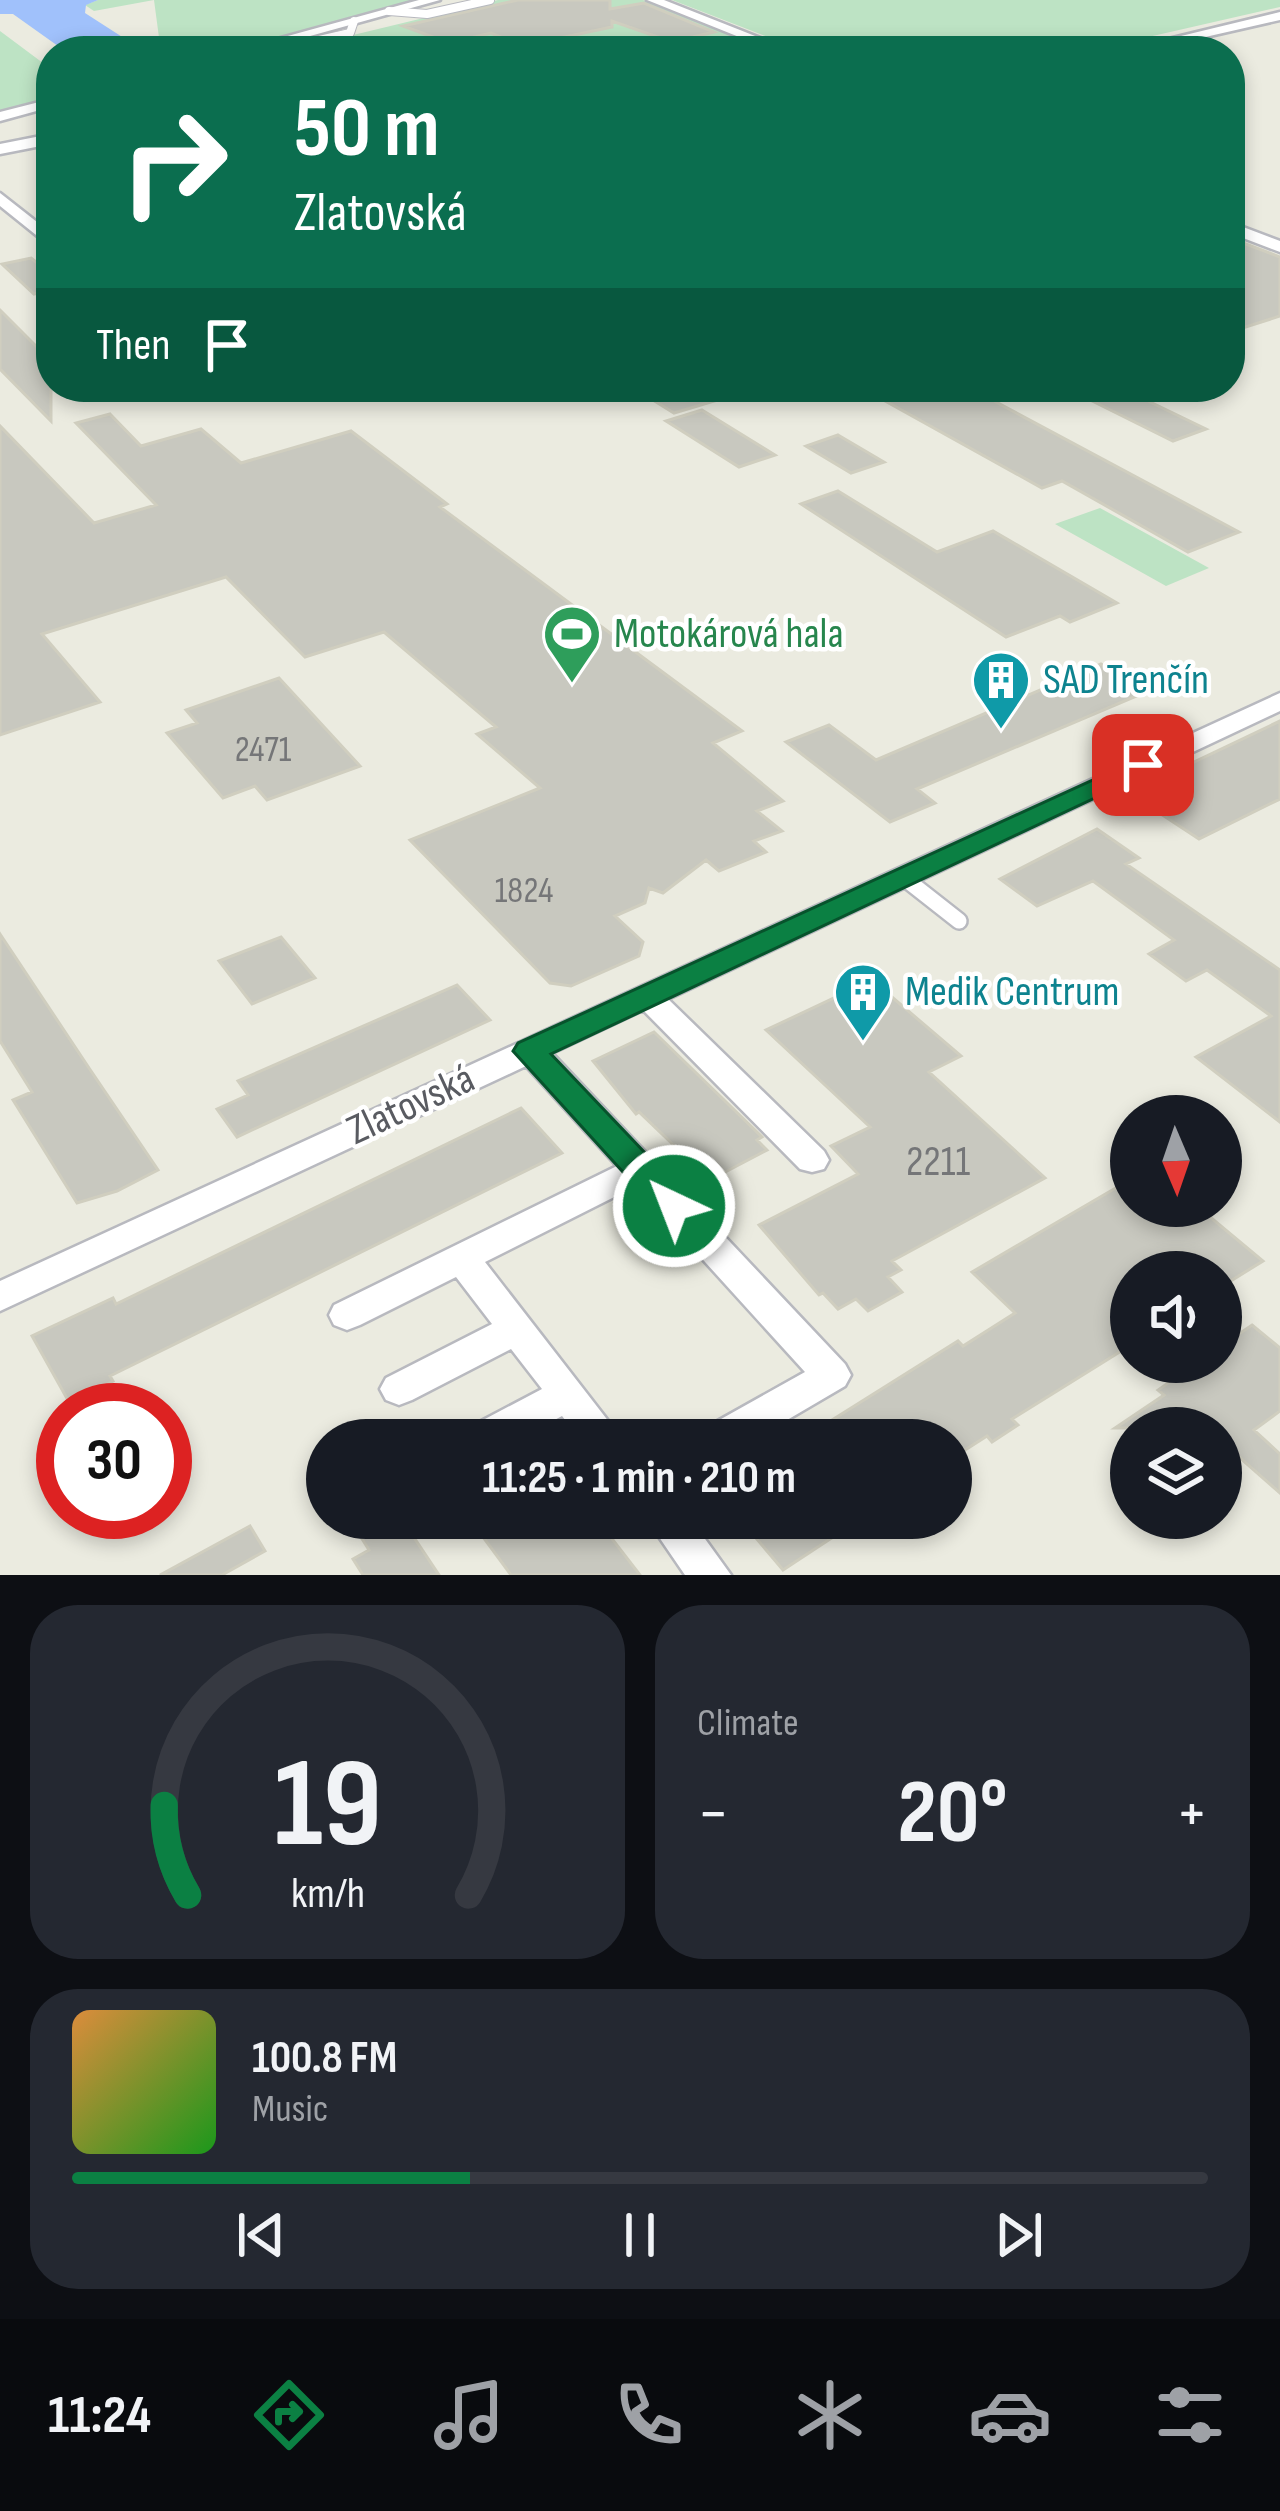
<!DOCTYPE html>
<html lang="en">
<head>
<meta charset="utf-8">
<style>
  body { margin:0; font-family:"Sofia Sans Condensed",sans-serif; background:#242831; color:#f1f3f6; height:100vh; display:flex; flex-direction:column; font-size:45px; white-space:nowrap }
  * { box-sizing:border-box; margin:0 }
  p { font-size:39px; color:#9ea1a6 }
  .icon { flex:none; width:66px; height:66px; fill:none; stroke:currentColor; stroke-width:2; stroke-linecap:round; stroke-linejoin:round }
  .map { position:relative; height:1575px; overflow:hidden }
  .side { display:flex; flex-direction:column; gap:30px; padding:30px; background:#0d0f14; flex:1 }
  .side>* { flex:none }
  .guide { position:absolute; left:36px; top:36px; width:1209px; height:366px; border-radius:48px; box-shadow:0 6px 18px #0003; background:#0b6e4f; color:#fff; overflow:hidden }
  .needle { width:78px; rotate:178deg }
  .buttons { position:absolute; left:1110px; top:1095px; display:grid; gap:24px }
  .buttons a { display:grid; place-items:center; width:132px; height:132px; border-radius:50%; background:#171b24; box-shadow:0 6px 18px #0003; font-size:60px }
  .speed { position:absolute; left:36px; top:1383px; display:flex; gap:24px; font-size:60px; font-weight:700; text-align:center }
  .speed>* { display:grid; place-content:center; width:156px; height:156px; border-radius:50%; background:#171b24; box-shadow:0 6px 18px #0003; line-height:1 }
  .speed .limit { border:18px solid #d22; background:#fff; color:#111 }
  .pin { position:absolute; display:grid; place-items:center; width:102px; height:102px; color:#fff; margin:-51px; border-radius:24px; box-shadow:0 6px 18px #0006 }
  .me { position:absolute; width:132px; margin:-66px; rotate:317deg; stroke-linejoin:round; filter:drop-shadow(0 0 9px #0008) }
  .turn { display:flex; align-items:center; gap:42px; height:252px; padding:0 60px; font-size:54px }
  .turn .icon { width:156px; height:156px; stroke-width:2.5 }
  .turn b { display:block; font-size:84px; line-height:102px }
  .then { display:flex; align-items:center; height:114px; padding:0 60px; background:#0003; gap:24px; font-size:45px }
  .big { font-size:90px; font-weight:700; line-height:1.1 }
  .side .widget { flex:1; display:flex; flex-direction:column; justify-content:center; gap:18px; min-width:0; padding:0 42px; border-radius:48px; background:#242831 }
  .side .dial { align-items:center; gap:0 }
  .dial svg { height:312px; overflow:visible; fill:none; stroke:#363941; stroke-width:7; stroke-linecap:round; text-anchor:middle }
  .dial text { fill:#f1f3f6; stroke:none }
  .song { display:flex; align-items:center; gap:36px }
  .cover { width:144px; height:144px; border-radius:18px; background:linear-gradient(135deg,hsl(30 70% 55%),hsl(120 70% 35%)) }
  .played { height:12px; border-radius:6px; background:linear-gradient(90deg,#0b8043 35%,#363941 35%) }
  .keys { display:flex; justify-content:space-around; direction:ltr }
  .heat { display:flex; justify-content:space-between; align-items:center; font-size:66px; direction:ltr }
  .side .tiles { flex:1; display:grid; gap:30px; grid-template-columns:1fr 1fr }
  .widget:last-child { grid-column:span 2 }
  .trip { position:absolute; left:306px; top:1419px; width:666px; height:120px; border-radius:60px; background:#171b24; box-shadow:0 6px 18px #0003; font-weight:700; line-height:120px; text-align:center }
  .tab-bar { display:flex; height:192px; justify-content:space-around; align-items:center; background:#090b0e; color:#9ea1a6 }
  .tab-bar .icon { width:84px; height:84px }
  .tab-bar .selected { color:#0b8043 }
  .tab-bar b { font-size:54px; color:#f1f3f6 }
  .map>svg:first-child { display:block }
</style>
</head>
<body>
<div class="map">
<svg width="1280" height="1575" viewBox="0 0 1280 1575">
  <rect width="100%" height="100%" fill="#ebebe0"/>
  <path fill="#bde3c4" d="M98 0H417L238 51H133L160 45 154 0 94 11 85 5Z
    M498 0H643L776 51H287Z
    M672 0H1280V7L1087 51H804Z
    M0 31 51 69V105L0 120Z
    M1100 508 1209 568 1166 586 1055 524Z"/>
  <path fill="#a0c1fb" d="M0 0H98L86 5 85 13 130 42 65 51 13 14H0Z"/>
  <path fill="#c8c8bf" stroke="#d0cebf" stroke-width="3" d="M518 0H610V9L644 3 714 32 672 42 612 21V27L522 46 491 33 449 43 403 26Z
    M1230 238 1280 257V316L1230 332Z
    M31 258 51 274V290L34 294 2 264Z
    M0 310 51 361V421L0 369Z
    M632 387H740L741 393 674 413Z
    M860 387H968L1239 532 1188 552 1062 481 1042 488Z
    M1064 387H1119L1206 429 1173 441Z
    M702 410 775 455 739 467 666 421Z
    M110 414 141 446 201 429 241 463 351 431 447 504 440 507 742 731 713 743 783 801 757 811 782 831 754 841 766 852 719 871 706 860 663 893 649 888 645 903 615 916 643 942 639 956 571 986 550 983 410 840 540 788 477 734 496 727 384 632 305 657 226 577 42 634 100 702 0 735V426L94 523 156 505 76 423Z
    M838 435 884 462 851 473 806 446Z
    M838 491 937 552 993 531 1117 603 1070 622 1060 616 1006 637 801 504Z
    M1101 664 1146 692 917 789 935 803 890 822 786 742 829 725 876 760Z
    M279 678 360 766 267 800 255 786 223 798 167 733 197 723 186 710Z
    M1280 721V799L1199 839 1129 793Z
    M1097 829 1139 858 1126 864 1280 970V1122L1196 1057 1271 1016 1207 970 1186 981 1149 954 1174 940 1093 881 1037 906 1000 879Z
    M0 934 89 1068 158 1170 117 1191 77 1203 13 1100 32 1092 0 1041Z
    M281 937 315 978 252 1004 219 961Z
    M872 980 961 1056 929 1072 1045 1178 892 1261 901 1270 888 1277 902 1292 868 1311 856 1299 838 1309 823 1293 819 1295 759 1225 858 1174 831 1146 870 1127 766 1030Z
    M457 985 490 1020 237 1137 217 1109 248 1095 238 1081Z
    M654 1032 762 1137 757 1140 767 1150 710 1180 639 1112 636 1114 593 1061Z
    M521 1108 562 1153 110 1376 113 1381 69 1402 32 1336 113 1298 116 1304Z
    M1131 1179V1206H1197L1263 1261 1221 1287V1272H1131V1345L1012 1419 1018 1425 992 1442 987 1436 951 1459V1440H811L836 1424 832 1420 958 1341 963 1346 1015 1313 972 1272Z
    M1252 1325 1280 1348V1411L1254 1430 1280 1454V1493L1238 1456 1221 1449V1428H1115L1164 1395 1158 1390 1198 1362H1221V1346Z
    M349 1518H401L439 1575H363L353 1559 369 1550Z
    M469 1518H596L640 1575H511Z
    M739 1518H862L783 1570Z
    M250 1526 265 1551 222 1575H160Z"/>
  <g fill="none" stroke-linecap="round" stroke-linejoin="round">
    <defs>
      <path id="lane-far1" d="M389 11 427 14 490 0
        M272 42 315 41 350 33 354 21"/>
      <path id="lane" d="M903 877 959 921"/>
      <path id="street" d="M419 0H440L256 51H233Z
        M647 0H664L793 51H774Z
        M1280 12V20L1144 51H1119Z
        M51 99V107L0 121V112Z
        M51 134V144L0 154V144Z
        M0 193 51 233V247L0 206Z
        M1230 222 1280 241V252L1230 233Z
        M1280 693V711L668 999 824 1151 829 1160 824 1169 812 1172 800 1169 643 1010 552 1053 845 1364 851 1375 845 1386 753 1440H700L705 1428 805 1372 636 1186 485 1262 623 1440H581L562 1416 517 1440H463L468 1428 542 1389 511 1349 412 1400 399 1405 386 1400 380 1389 386 1378 492 1324 456 1277 360 1325 347 1330 334 1325 329 1315 334 1305 617 1166 526 1066 0 1311V1281Z
        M646 1518H690L731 1575H685Z"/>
    </defs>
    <use href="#lane-far1" stroke="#b8b9bf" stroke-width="10"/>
    <use href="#lane" stroke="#b8b9bf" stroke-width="20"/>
    <use href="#street" stroke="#b8b9bf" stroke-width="5"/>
    <use href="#lane-far1" stroke="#fff" stroke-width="8"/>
    <use href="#lane" stroke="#fff" stroke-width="15"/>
    <use href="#street" fill="#fff" fill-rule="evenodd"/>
  </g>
  <path fill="#0b8043" stroke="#07532c" stroke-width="3" d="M1143 757 1152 759 1156 765 1152 771 551 1054 686 1196 692 1206 686 1215 674 1219 662 1215 513 1051 518 1043Z"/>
  <defs>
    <symbol id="stadium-pin" viewBox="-11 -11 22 30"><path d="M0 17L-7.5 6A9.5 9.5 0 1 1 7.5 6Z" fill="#2e9e5b" stroke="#fff"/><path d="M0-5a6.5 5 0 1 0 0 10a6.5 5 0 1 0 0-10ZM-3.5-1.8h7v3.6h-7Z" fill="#fff"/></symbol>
    <symbol id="building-pin" viewBox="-11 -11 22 30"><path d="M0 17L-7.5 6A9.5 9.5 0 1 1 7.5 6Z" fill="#0f9aa8" stroke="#fff"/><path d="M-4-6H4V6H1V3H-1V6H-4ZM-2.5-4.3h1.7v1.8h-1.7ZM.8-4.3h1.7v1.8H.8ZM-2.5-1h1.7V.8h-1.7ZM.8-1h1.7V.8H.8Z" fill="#fff"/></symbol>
  </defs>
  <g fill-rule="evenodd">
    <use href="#stadium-pin" x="539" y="601" width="66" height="90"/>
    <use href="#building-pin" x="968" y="647" width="66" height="90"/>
    <use href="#building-pin" x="830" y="959" width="66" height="90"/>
  </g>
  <g text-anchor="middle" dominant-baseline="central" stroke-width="9" stroke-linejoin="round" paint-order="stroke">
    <g font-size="36" fill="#757678">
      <text x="263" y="750">2471</text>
      <text x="524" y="891">1824</text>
    </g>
    <g font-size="42" fill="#27864d" stroke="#fff" text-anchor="start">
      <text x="614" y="634">Motokárová hala</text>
    </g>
    <g font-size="42" fill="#0d838f" stroke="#fff" text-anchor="start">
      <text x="1043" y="680">SAD Trenčín</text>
      <text x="905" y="992">Medik Centrum</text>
    </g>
    <g font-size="42" fill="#595b61" stroke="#fff">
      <text transform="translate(411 1105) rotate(-25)">Zlatovská</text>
    </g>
    <g font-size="42" fill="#757678">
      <text x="938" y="1162">2211</text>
    </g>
  </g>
</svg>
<div class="buttons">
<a><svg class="needle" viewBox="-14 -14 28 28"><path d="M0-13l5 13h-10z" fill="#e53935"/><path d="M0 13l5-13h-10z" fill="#9ea1a6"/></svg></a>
<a><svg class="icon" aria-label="sound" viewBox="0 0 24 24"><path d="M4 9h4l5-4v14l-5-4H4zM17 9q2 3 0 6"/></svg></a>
<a><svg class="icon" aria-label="layers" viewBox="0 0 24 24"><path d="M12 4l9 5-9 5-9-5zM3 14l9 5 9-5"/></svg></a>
</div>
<div class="speed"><div class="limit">30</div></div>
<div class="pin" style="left:1143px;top:765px;background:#d93025"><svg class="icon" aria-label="arrive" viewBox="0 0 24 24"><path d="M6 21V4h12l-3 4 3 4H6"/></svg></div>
<svg class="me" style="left:674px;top:1206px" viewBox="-20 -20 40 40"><circle r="17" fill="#0b8043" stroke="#fff" stroke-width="3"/><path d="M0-11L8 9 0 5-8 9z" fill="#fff"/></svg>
<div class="trip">11:25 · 1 min · 210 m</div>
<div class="guide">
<div class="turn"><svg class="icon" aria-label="right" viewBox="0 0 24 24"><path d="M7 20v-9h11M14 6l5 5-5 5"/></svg><div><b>50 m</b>Zlatovská</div></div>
<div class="then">Then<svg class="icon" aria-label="arrive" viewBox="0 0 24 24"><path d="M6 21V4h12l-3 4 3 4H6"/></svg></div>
</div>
</div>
<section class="side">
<div class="tiles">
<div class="widget dial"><svg viewBox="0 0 100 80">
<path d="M14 69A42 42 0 1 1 86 69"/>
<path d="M14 69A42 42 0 0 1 8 46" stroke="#0b8043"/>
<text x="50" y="56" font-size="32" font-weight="700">19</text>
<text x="50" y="72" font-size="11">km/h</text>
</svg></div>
<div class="widget"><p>Climate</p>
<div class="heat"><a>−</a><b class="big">20°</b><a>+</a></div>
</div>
<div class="widget">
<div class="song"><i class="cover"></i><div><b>100.8 FM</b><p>Music</p></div></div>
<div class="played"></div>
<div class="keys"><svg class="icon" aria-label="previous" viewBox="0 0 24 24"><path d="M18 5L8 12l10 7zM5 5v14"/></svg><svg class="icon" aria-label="pause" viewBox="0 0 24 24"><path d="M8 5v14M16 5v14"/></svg><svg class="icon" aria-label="next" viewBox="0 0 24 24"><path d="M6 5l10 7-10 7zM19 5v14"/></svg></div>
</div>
</div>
</section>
<nav class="tab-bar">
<b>11:24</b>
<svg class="icon selected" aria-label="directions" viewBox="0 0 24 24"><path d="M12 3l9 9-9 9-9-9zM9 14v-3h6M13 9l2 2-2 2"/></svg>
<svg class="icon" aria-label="music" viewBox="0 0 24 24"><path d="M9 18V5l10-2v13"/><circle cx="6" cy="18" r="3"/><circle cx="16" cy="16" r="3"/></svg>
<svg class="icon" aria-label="phone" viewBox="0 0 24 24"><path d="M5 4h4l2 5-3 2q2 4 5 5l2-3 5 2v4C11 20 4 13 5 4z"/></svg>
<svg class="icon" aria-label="climate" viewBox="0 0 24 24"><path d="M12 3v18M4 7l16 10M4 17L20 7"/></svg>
<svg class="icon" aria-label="car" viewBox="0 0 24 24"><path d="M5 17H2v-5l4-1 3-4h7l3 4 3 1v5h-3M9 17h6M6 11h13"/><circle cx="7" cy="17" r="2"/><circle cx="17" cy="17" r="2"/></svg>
<svg class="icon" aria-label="filters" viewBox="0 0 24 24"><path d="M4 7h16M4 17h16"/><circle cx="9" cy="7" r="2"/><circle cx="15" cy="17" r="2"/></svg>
</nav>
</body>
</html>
